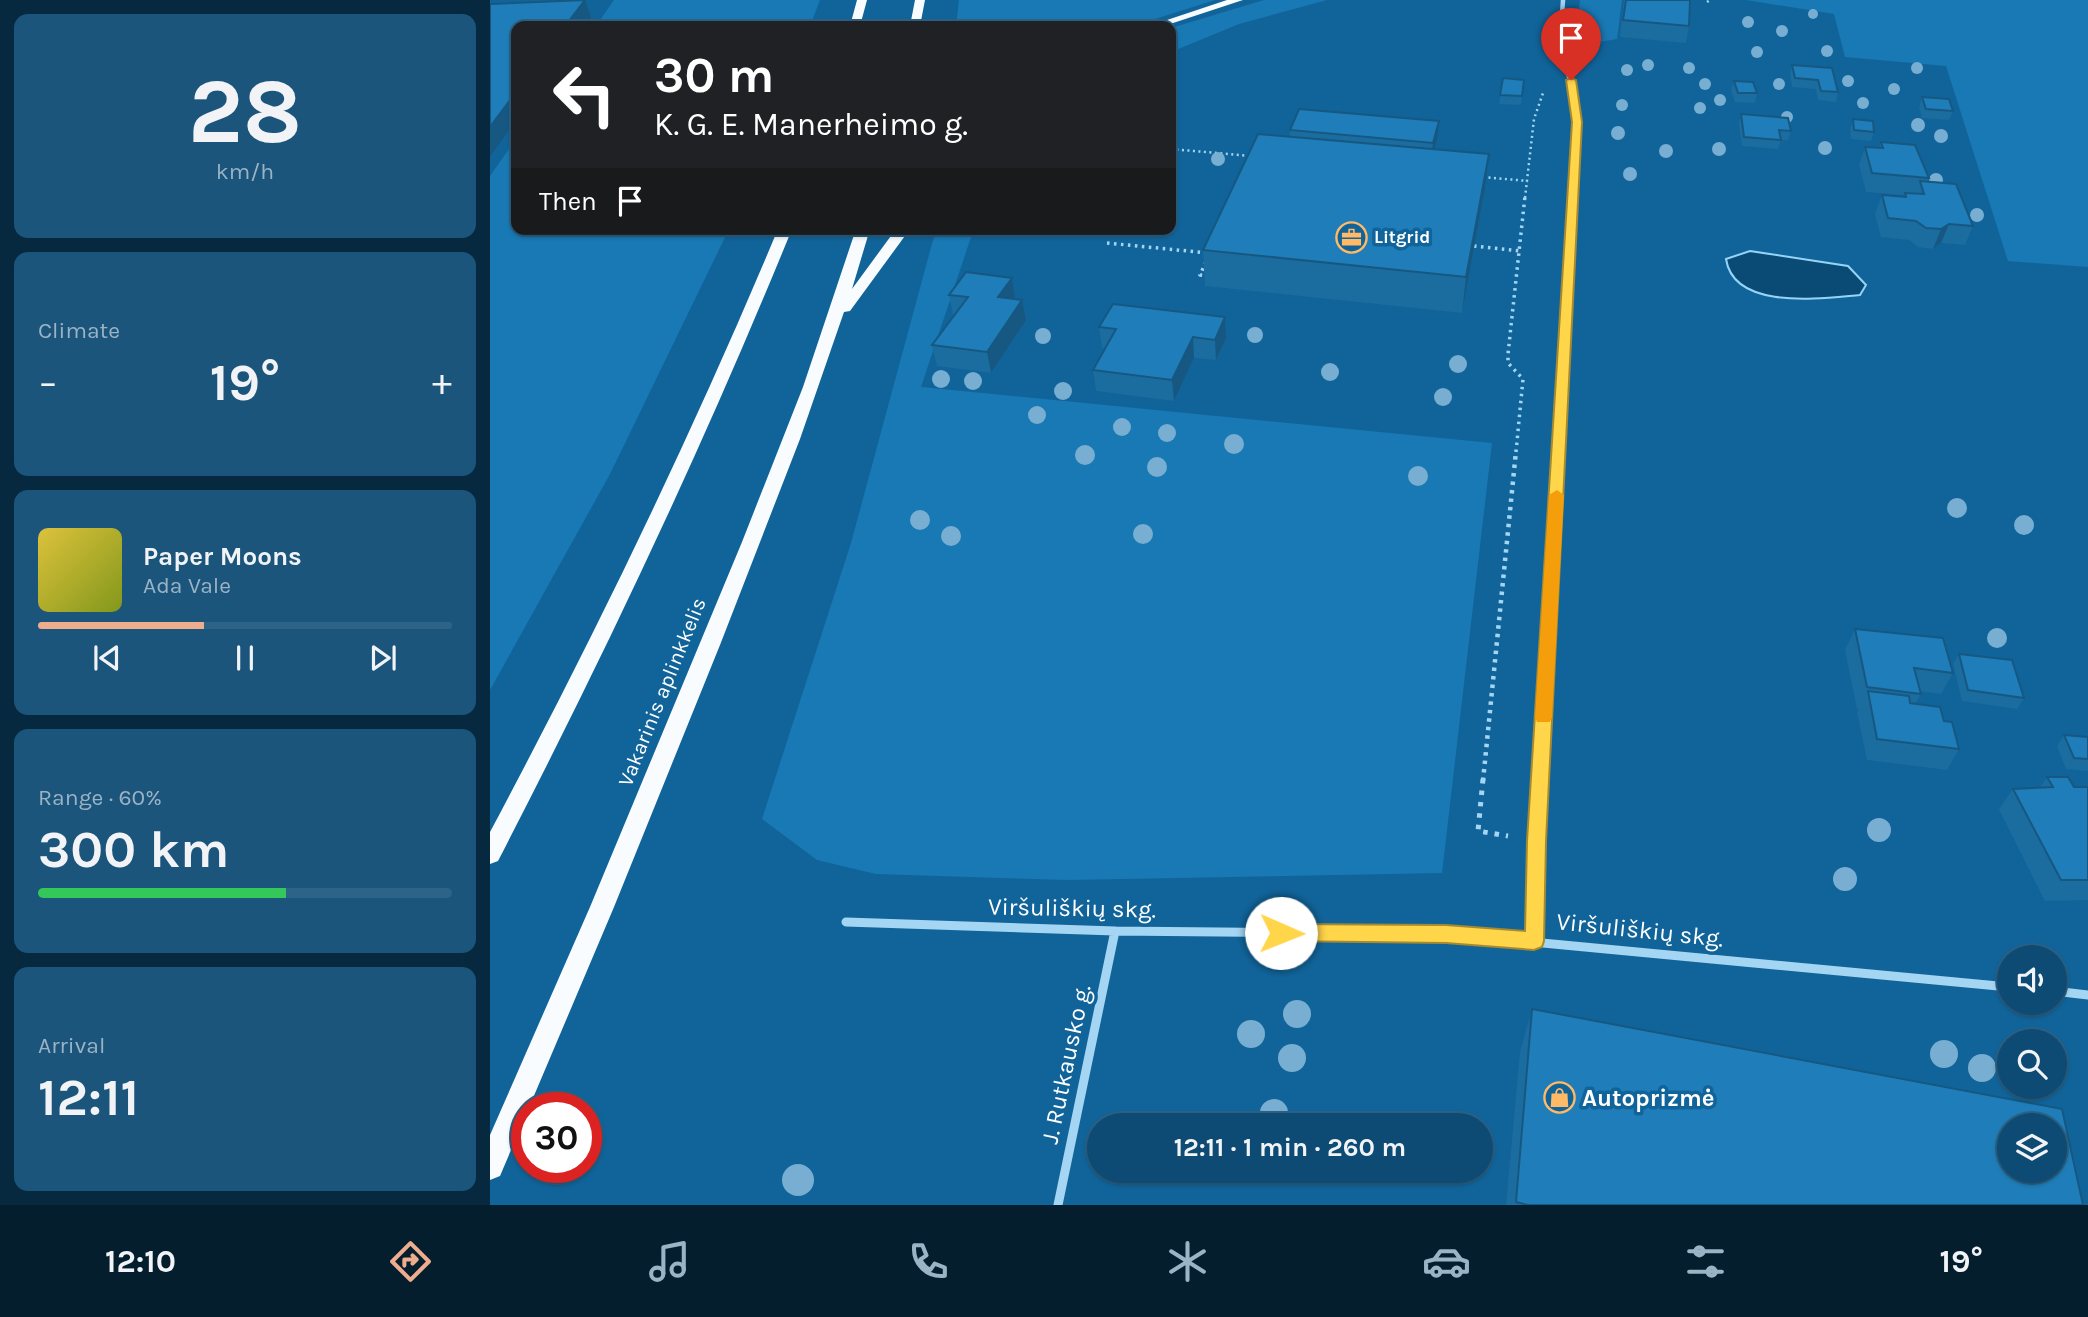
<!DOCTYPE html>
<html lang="en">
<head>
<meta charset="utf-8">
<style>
  body { margin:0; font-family:Karla,sans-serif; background:#1b557c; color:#f1f3f6; height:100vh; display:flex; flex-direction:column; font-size:26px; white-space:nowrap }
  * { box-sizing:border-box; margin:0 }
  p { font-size:23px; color:#9ab3c5 }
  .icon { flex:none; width:38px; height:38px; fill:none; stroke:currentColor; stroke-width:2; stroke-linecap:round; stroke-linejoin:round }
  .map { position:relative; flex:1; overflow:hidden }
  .details { display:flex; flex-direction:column; gap:14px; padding:14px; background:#072940; width:490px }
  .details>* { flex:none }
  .banner { position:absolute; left:21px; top:21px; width:665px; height:214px; border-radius:14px; box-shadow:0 2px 5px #0004,0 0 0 2px #2d6386; background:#202124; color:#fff; overflow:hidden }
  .controls { position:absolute; left:1507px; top:945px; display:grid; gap:14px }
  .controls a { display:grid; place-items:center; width:70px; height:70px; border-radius:50%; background:#0d4b74; box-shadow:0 2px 5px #0004,0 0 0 2px #2d6386; font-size:35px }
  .speed { position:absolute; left:21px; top:1092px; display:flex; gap:14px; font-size:35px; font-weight:700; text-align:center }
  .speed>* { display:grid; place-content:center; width:91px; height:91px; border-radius:50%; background:#0d4b74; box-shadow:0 2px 5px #0004,0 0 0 2px #2d6386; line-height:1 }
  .speed .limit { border:10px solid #d22; background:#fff; color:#111 }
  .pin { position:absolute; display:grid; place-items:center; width:60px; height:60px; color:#fff; margin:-72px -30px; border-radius:50% 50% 50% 0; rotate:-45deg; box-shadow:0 0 7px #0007 }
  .pin .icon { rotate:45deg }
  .me { position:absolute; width:77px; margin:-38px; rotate:91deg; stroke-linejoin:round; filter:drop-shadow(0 0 5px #0008) }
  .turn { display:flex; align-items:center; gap:24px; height:147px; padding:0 28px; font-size:32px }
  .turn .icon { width:91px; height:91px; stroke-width:2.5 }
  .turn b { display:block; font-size:49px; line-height:60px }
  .then { display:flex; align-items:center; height:66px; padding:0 28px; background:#0003; gap:14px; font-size:26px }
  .big { font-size:52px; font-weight:700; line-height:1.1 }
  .details .widget { flex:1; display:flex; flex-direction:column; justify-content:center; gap:10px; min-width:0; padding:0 24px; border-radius:14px; background:#1b557c }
  .details .dial { align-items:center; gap:0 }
  .dial b { font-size:91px; line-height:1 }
  .song { display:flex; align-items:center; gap:21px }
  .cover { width:84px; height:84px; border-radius:10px; background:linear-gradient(135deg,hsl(50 70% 55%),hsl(70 70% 35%)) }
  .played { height:7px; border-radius:4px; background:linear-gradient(90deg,#eead8d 40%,#2d6386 40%) }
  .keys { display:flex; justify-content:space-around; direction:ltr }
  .heat { display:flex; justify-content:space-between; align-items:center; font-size:38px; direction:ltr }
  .charge { height:10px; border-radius:5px; background:linear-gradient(90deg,#34c759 60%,#2d6386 0) }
  .trip { position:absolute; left:597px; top:1113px; width:406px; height:70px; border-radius:35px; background:#0d4b74; box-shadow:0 2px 5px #0004,0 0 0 2px #2d6386; font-weight:700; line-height:70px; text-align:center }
  .dock { display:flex; height:112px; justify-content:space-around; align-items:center; background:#051e2e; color:#9ab3c5 }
  .dock .icon { width:49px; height:49px }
  .dock .selected { color:#eead8d }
  .dock b { font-size:32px; color:#f1f3f6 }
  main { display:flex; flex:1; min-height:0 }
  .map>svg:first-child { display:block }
</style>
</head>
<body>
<main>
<section class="details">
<div class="widget dial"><b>28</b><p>km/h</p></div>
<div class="widget"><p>Climate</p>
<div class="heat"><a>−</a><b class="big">19°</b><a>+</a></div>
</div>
<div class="widget">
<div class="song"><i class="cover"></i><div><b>Paper Moons</b><p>Ada Vale</p></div></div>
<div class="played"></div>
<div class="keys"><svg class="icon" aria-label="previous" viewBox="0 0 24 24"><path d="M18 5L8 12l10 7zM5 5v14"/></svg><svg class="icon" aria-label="pause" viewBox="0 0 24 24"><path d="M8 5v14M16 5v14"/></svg><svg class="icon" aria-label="next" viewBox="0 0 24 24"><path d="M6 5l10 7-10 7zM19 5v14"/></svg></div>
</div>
<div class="widget"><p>Range · 60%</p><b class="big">300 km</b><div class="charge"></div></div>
<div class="widget"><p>Arrival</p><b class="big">12:11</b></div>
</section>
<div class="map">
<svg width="1598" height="1205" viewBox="0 0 1598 1205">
  <rect width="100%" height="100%" fill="#11649a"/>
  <path fill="#1979b4" d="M124 0H330L320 26H106Z
    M469 0H725L643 26H466Z
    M774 0H837L749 24 681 52V28Z
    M1090 0H1132L1127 39 1104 43 1085 37Z
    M1256 0H1598V267L1518 261 1456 66 1355 57 1344 14Z
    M26 139V229H239L120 474 0 690V176Z
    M448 229H486L480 240 431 387 1002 443 952 873 578 880 386 874 327 860 272 819 361 543 443 240Z"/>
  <path fill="#0a4b76" stroke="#96d4f7" stroke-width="2" d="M1260 251 1358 266 1376 285 1370 295C1332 298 1244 311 1236 259Z"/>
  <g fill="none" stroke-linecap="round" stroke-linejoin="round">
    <path stroke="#a4d6f4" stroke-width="2.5" stroke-dasharray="2 3.5" stroke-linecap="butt" d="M1217 2 1220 0
      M681 149 761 156
      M993 177 1038 181
      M1035 198 1044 119 1053 93"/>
    <path stroke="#a4d6f4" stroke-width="3.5" stroke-dasharray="2.5 4.5" stroke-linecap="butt" d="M617 243 718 253
      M984 246 1030 251
      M716 262 710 275 719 276
      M1026 452 1033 379 1018 363V354L1035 196"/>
    <path stroke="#a4d6f4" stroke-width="4.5" stroke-dasharray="3.5 5" stroke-linecap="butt" d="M993 781 1026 451"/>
    <path stroke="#a4d6f4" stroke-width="5" stroke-dasharray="4.5 7" stroke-linecap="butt" d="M993 779 988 831 1018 836"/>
    <path stroke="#a4d6f4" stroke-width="4.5" d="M1073 0 1070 46 1084 94 1087 122 1083 198"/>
    <path stroke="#a4d6f4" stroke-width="5" d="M1068 452 1083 196"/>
    <path stroke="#a4d6f4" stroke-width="7" d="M1049 781 1068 451"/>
    <path stroke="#a4d6f4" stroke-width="9" d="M356 922 625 931 956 934 1519 987
      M1044 941 1050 779
      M1564 991 1598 995
      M568 1205 625 931"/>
    <path fill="#f8fcff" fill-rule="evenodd" d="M367 0H377L370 26H360Z
      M425 0H435L430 26H420Z
      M737 0H753L674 26H659Z
      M288 229H302C214 445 115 654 8 861L0 864V832C105 635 202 435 288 229Z
      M366 229H380L362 289 406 229H420L360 311 354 312 310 439 230 645 124 907 10 1176 0 1180V1135L100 907 252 542 313 387Z"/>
  </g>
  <g fill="#78aed1">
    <circle cx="1323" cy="14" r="5"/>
    <circle cx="1258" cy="22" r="6"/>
    <circle cx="1292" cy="31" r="6"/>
    <circle cx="1337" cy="51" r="6"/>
    <circle cx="1267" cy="52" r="6"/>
    <circle cx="1158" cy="65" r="6"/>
    <circle cx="1199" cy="68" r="6"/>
    <circle cx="1427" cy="68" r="6"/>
    <circle cx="1137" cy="70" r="6"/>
    <circle cx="1358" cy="81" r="6"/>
    <circle cx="1215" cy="84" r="6"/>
    <circle cx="1289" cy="84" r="6"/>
    <circle cx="1404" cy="89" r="6"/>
    <circle cx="1230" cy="100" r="6"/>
    <circle cx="1373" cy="103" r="6"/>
    <circle cx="1132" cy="105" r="6"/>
    <circle cx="1210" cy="108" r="6"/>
    <circle cx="1297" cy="117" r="6"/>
    <circle cx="1428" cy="125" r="7"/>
    <circle cx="1128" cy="133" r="7"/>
    <circle cx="1451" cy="136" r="7"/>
    <circle cx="1335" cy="148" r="7"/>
    <circle cx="1229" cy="149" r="7"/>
    <circle cx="1176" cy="151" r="7"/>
    <circle cx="728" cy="159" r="7"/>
    <circle cx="1140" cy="174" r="7"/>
    <circle cx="1446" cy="180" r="7"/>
    <circle cx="1487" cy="215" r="7"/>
    <circle cx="765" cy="335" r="8"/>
    <circle cx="553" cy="336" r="8"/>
    <circle cx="968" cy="364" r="9"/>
    <circle cx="840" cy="372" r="9"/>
    <circle cx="451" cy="379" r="9"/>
    <circle cx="483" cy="381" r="9"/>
    <circle cx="573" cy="391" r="9"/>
    <circle cx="953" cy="397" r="9"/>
    <circle cx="547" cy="415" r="9"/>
    <circle cx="632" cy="427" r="9"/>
    <circle cx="677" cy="433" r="9"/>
    <circle cx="744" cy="444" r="10"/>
    <circle cx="595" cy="455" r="10"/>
    <circle cx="667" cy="467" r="10"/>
    <circle cx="928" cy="476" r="10"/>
    <circle cx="1467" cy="508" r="10"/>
    <circle cx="430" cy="520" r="10"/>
    <circle cx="1534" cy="525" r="10"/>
    <circle cx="653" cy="534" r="10"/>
    <circle cx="461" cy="536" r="10"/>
    <circle cx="1507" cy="638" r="10"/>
    <circle cx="1389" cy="830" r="12"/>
    <circle cx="1355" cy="879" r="12"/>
    <circle cx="807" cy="1014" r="14"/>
    <circle cx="761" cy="1034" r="14"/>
    <circle cx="1454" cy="1054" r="14"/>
    <circle cx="802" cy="1058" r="14"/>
    <circle cx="1492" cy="1068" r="14"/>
    <circle cx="784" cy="1113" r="14"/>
    <circle cx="308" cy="1180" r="16"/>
  </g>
  <path fill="#1b6c9f" d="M1134 0H1200L1199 26 1196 43 1130 37Z
    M1302 65 1342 68 1348 92 1346 102 1328 100 1326 89 1302 87 1300 74Z
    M1013 78 1034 80 1031 105 1009 104Z
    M1244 81 1267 93 1265 103 1245 102 1241 90Z
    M1432 97 1463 111 1459 120 1432 118 1429 107Z
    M1251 114 1301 131 1298 140H1291L1288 149 1252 146 1249 124Z
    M1363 119 1384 132 1381 141 1361 139 1360 129Z
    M800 130 947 140 944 150 995 188 972 313 715 286 713 250 800 137Z
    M1391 142 1439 178 1437 182 1483 226 1475 245 1451 243 1443 249 1428 247 1419 240 1391 237 1385 214 1392 195 1414 197V195L1376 192 1369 165 1375 147 1389 148Z
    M522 278 525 298 524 299 536 320 501 373 447 366 442 345 465 315H463L459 295Z
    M609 327 736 338 726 360 704 358 684 401 606 391 603 370 615 348H612Z
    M1365 629 1463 673 1451 694 1430 691 1431 694 1425 704 1454 721 1469 749 1457 770 1377 760 1367 712 1369 709H1367L1355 650Z
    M1469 654 1534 698 1527 709 1472 701 1463 664Z
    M1574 735 1598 737V771L1576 769 1567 746Z
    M1557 777 1584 787H1598V900L1555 901 1509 809 1523 789 1550 788Z
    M1042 1009 1593 1205H1016L1030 1052Z"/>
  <path fill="#165882" d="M95 0 101 17 94 26H75Z
    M26 92V120L0 157V127Z
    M949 121 947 140 941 162 943 143Z
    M999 154 995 188 972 313 976 277Z
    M1459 224 1451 243 1443 249 1451 229Z
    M522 278 525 298 512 317 508 297Z
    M532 300 536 320 501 373 497 352Z
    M735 317 736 338 726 360 725 340Z
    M703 337 704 358 684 401 682 380Z"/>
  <path fill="#1f7eb9" stroke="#165882" stroke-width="2" fill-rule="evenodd" d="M95 0 75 26H26V92L0 127V4Z
    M1136 0H1200L1199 26 1133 20Z
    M1302 65 1342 68 1348 92 1331 91 1328 80 1305 78Z
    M1013 78 1034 80 1032 96 1010 95Z
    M1244 81 1263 82 1267 93H1248Z
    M1432 97 1459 99 1463 111 1436 109Z
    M809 109 949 121 943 143 800 130Z
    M1251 114 1298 118 1301 131 1289 130 1291 140 1254 137Z
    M1363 119 1383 121 1384 132 1364 130Z
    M768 134 999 154 976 277 713 250Z
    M1391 142 1425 145 1439 178 1382 173 1375 147 1393 148Z
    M1430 181 1466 184 1483 226 1459 224 1451 229 1436 228 1426 221 1398 218 1392 195 1416 197 1415 193 1434 194Z
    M476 272 522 278 508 297 532 300 497 352 442 345 478 297 459 295Z
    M623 304 735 317 725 340 703 337 682 380 603 370 626 329 609 327Z
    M1365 629 1453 638 1463 673 1424 668 1431 694 1377 687Z
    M1469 654 1522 660 1534 698 1478 690Z
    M1378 691 1419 696 1420 703 1450 707 1454 721 1462 722 1469 749 1387 739Z
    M1574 735 1598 737V759L1584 758Z
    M1557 777H1578L1584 787H1598V880H1571L1523 789 1563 787Z
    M1042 1009 1572 1109 1593 1205H1038L1026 1202ZM1519 1125H1564V1171H1519Z"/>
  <path fill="#ffd54a" stroke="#a68a30" stroke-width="2" d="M1081 78 1086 80 1092 122 1056 841 1054 941 1052 947 1044 950 956 943 791 941 784 939 781 933 784 926 791 924 956 925 1035 931 1037 841 1082 122 1076 80Z"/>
  <path fill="#f59e0b" d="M1067 490 1074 495 1062 717 1060 722H1047L1045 717 1059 495Z"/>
  <defs>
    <symbol id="office-ring" viewBox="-11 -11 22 22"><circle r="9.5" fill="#11649a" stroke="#ffb967" stroke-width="1.5"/><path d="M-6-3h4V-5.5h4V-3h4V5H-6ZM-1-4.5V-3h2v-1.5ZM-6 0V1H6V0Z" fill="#ffb967"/></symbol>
    <symbol id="shop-ring" viewBox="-11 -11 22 22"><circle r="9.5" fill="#11649a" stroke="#ffb967" stroke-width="1.5"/><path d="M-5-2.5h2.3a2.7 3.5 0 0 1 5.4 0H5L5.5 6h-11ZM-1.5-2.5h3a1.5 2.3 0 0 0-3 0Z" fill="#ffb967"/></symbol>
  </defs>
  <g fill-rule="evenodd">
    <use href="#office-ring" x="844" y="220" width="35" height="35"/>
    <use href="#shop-ring" x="1052" y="1080" width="35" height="35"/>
  </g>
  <g text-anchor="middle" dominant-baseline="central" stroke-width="7" stroke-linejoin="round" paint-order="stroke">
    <g font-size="18" font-weight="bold" fill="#fff" stroke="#11649a" text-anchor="start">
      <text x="884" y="237">Litgrid</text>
    </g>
    <g font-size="21" fill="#fff" stroke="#11649a">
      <text transform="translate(172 692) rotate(-68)">Vakarinis aplinkkelis</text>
    </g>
    <g font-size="24" fill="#fff" stroke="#11649a">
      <text transform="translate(582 908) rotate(1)">Viršuliškių skg.</text>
      <text transform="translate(1150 930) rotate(6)">Viršuliškių skg.</text>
      <text transform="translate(576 1064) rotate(-78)">J. Rutkausko g.</text>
    </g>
    <g font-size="24" font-weight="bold" fill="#fff" stroke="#11649a" text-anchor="start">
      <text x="1092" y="1098">Autoprizmė</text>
    </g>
  </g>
</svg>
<div class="controls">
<a><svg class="icon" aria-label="sound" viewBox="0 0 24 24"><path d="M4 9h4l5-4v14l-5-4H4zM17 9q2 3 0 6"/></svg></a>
<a><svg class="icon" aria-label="search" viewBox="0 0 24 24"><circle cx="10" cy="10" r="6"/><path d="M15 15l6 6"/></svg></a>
<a><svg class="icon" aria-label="layers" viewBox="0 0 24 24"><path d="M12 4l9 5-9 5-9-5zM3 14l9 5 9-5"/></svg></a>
</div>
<div class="speed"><div class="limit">30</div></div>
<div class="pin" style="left:1081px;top:80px;background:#d93025"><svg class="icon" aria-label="arrive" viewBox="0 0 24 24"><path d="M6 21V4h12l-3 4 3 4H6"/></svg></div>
<svg class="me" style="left:791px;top:933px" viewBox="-20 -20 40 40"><circle r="19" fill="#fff"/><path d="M0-13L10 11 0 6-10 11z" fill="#ffd54a"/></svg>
<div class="trip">12:11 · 1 min · 260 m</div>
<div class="banner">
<div class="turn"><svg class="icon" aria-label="left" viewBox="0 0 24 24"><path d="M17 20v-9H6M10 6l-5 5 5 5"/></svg><div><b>30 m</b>K. G. E. Manerheimo g.</div></div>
<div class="then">Then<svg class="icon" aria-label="arrive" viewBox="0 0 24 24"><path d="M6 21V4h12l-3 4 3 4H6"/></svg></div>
</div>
</div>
</main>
<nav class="dock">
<b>12:10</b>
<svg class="icon selected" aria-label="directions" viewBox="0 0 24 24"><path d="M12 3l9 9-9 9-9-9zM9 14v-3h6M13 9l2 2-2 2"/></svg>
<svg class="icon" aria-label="music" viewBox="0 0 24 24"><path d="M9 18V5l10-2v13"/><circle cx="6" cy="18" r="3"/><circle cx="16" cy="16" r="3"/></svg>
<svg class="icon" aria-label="phone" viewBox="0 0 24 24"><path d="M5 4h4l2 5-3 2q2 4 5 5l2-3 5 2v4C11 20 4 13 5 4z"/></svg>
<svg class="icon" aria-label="climate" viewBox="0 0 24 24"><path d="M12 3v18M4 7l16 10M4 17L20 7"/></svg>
<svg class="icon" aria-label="car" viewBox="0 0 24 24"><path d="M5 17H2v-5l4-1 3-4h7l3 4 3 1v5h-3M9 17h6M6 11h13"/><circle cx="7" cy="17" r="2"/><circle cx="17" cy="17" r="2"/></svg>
<svg class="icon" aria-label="filters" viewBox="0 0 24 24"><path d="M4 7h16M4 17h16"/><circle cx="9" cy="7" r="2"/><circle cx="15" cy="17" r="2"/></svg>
<b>19°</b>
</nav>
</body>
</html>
